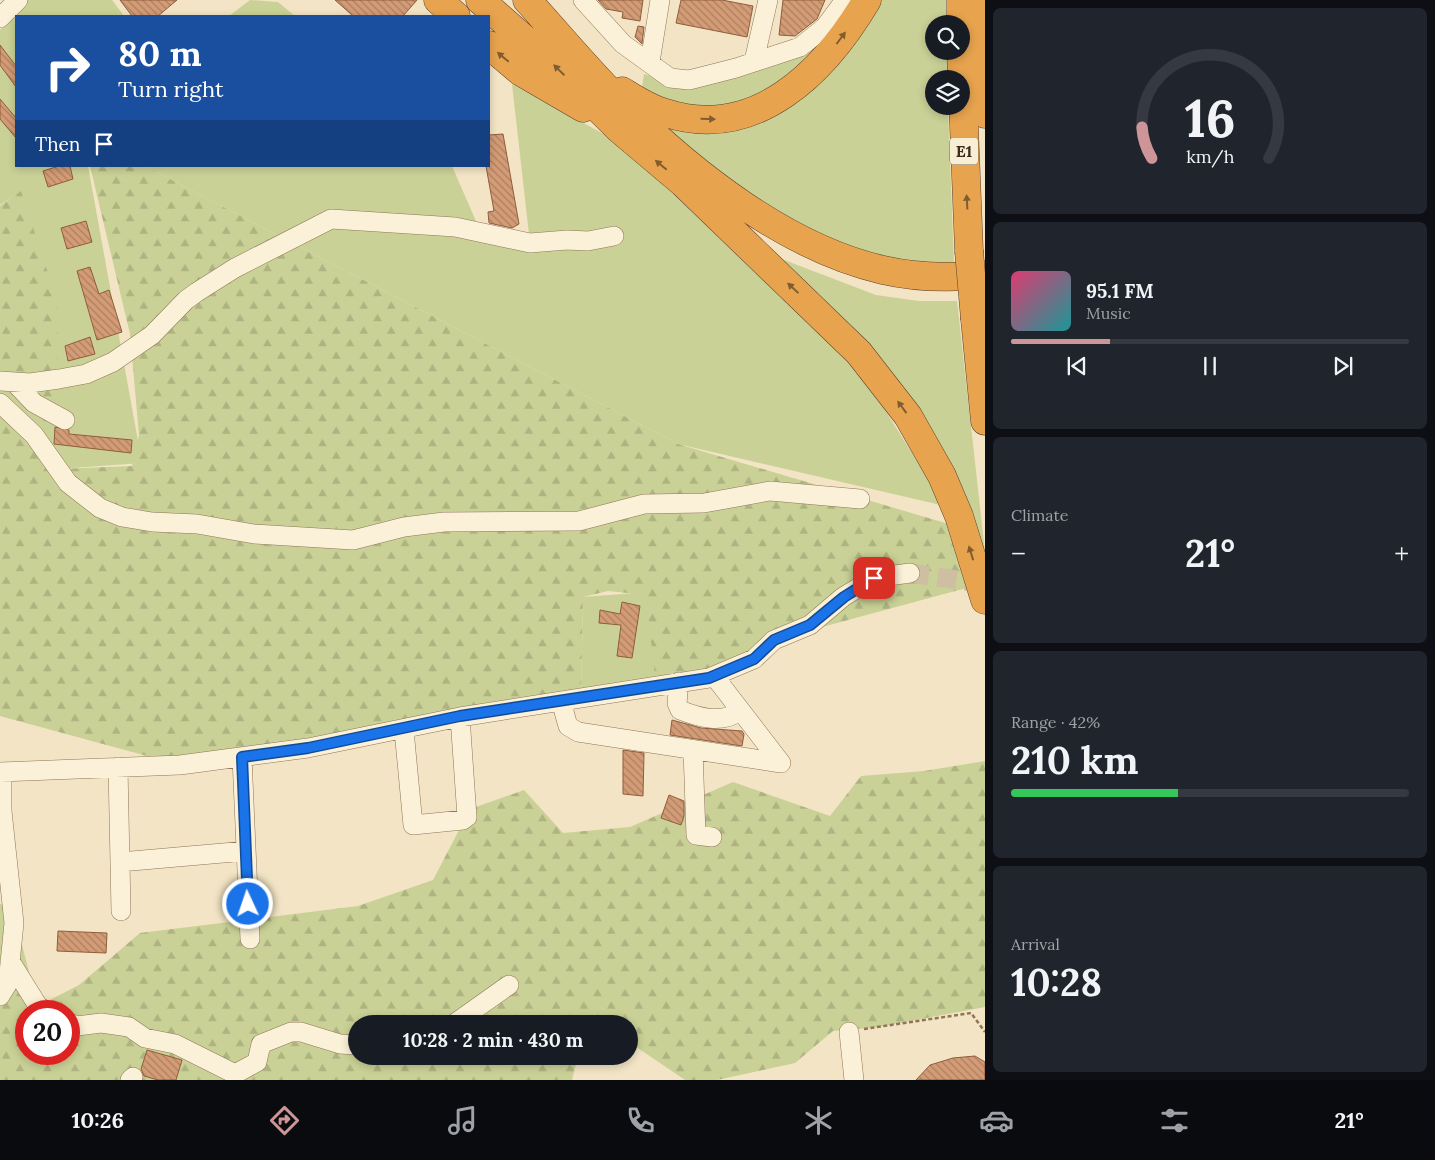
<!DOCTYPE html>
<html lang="en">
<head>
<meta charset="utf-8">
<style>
  body { margin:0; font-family:Lora,serif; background:#20242c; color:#f1f3f6; height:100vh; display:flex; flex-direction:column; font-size:19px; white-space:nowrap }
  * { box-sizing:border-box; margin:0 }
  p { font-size:16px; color:#9ea1a6 }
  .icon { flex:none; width:28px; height:28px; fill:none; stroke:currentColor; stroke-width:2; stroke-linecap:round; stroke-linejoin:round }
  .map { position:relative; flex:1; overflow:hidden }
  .side { display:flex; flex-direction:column; gap:8px; padding:8px; background:#0d0f14; width:450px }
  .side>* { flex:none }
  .banner { position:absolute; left:15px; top:15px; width:475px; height:152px; border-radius:0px; box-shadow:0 2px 8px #0003; background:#1a4fa0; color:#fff; overflow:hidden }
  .buttons { position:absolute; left:925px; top:15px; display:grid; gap:10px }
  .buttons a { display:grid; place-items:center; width:45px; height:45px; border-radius:50%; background:#171b24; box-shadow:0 2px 8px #0003; font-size:25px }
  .speed { position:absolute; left:15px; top:1000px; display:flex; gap:10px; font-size:25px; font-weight:700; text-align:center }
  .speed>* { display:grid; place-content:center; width:65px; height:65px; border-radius:50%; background:#171b24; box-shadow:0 2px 8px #0003; line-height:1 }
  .speed .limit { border:8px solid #d22; background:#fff; color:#111 }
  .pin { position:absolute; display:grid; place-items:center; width:42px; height:42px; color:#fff; margin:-21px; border-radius:10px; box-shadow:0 2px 8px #0006 }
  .me { position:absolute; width:55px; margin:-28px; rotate:357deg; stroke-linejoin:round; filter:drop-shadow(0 0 4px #0008) }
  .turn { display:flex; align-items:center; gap:18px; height:105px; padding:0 20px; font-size:22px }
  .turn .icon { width:65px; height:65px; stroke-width:2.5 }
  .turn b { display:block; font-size:35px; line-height:42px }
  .then { display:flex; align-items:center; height:48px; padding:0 20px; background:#0003; gap:10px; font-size:19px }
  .big { font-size:38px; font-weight:700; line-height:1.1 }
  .side .widget { flex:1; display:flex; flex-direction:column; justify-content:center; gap:8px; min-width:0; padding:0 18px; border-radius:8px; background:#20242c }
  .side .dial { align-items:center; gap:0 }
  .dial svg { height:130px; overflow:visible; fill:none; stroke:#363941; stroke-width:7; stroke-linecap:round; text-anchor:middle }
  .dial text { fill:#f1f3f6; stroke:none }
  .song { display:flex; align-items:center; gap:15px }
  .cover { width:60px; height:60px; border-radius:8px; background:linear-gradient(135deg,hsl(340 70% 55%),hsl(180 70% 35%)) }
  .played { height:5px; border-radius:2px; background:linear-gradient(90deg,#cd9598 25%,#363941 25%) }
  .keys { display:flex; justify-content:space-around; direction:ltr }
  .heat { display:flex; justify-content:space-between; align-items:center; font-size:28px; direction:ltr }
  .charge { height:8px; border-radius:4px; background:linear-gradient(90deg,#34c759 42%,#363941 0) }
  .trip { position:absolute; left:348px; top:1015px; width:290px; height:50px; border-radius:25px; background:#171b24; box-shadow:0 2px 8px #0003; font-weight:700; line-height:50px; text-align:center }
  .menu { display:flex; height:80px; justify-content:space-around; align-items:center; background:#090b0e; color:#9ea1a6 }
  .menu .icon { width:35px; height:35px }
  .menu .current { color:#cd9598 }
  .menu b { font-size:22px; color:#f1f3f6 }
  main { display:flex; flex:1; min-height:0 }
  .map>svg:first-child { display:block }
</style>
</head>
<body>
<main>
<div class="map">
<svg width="985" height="1080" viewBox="0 0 985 1080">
  <defs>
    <pattern id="forest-firs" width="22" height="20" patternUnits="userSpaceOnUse" patternTransform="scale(1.25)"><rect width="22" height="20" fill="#cad196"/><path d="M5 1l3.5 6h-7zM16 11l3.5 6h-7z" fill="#aeb481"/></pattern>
    <pattern id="building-back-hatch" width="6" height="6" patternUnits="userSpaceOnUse" patternTransform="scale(1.25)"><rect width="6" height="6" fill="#d39c76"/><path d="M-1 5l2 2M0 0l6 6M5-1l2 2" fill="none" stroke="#ac7f60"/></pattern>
  </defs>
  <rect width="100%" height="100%" fill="#f2e4c4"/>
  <path fill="#cad196" d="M26 0H112L124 16H16V166H88L142 463 58 469 21 192 0 205V30Z
    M250 0 278 2 295 16H229Z
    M877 0H946L947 24H934V51H947L948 79H934V106H948L954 265C838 264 745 198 662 123L729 129Z
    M828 38 784 86 730 110 662 102 642 87 644 74 677 84 799 57Z
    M512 84 666 168 850 354 945 506 678 444 145 166H452L485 242 530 243Z
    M779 258 876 295 919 301H957L985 552 970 509Z
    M648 592 657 677 581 698 583 597Z"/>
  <path fill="url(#forest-firs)" fill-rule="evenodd" d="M90 166H145L678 444 952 525 970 587 774 640 752 659 656 686 646 595 608 591 583 597 581 698 180 765 0 716V206L21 191 58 303V469L132 466 139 435 130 334Z
    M985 761V1007L878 1027 833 1031 795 1063 717 1080H685L629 1042V1024H356V1056H578L572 1080H0V904L11 903 38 1006 79 985 140 933 358 906 433 880 470 809 524 790 563 833 630 827 733 782 830 816 861 776 924 771ZM26 1011H69V1054H26Z"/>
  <path fill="url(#building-back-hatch)" stroke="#8f5d3c" d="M120 0H177L158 16H132Z
    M335 0H417L403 16H353Z
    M598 0H643L640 21 622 18 623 12 606 9Z
    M681 0H722L753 6 747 37 676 23Z
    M783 0H825L817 19 795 36 779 35Z
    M638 26 644 27 642 44 635 37Z
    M0 45 16 66V87L0 65Z
    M0 99 16 118V138L0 119Z
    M503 134 519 224 512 228 489 223 488 212 494 211 486 166H489V135Z
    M59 166H70L73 179 48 187 43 171Z
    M86 221 92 242 67 249 61 228Z
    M90 267 99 294 109 290 122 332 97 340 77 271Z
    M90 337 95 354 68 361 65 346Z
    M55 427 69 430V434L132 440 131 453 54 444Z
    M622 602 640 606 632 658 617 656 621 625 599 623 600 610 620 614Z
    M672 720 701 728 742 731 744 734 742 746 670 735Z
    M623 750 644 753 643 796 623 794Z
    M669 795 684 801V816L681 825 661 818Z
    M58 931 107 933 106 953 57 951Z
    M147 1050 182 1060 176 1080H158L144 1076 141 1069Z
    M975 1056 985 1062V1080H916L930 1065 953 1058Z"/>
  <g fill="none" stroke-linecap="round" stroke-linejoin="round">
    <path stroke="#cebfa3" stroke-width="19" stroke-dasharray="19 9" stroke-linecap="butt" d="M910 573 985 584"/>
    <defs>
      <path id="minor" d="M583 0 623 44 670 78 689 80 736 68 800 47 825 27 845 0
        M0 18 18 0
        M754 61 768 0
        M650 62 660 0
        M0 381 30 383 59 379 86 374 113 362 152 335 186 300 197 292 235 268 331 219 455 227 530 243 567 240 588 241 614 236
        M14 382 34 403 65 420
        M0 403 34 435 68 483 100 508 122 517 152 522 197 524 254 534 353 540 404 527 444 522 579 521 644 504 704 503 770 491 860 499
        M679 682 677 703 680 710C700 718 722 724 740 711
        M561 701 568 726 578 732 781 763 714 676
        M404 730 413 825 463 820 467 817 460 717
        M693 750 696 835 712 837
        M242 757 250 939
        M118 767 121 911
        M0 772 180 765 308 748 460 717 709 678 754 659 774 640 810 625 843 597 874 578 910 573
        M120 862 246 851
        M10 961 38 1006 46 1011
        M0 996 8 983 14 923 2 811V772
        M69 1023 77 1026 101 1023 129 1027 145 1038 175 1044 235 1074 257 1062 261 1044 291 1032H301L340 1044 356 1045
        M454 1024 509 985
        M849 1032 854 1080
        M130 1080 133 1077"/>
      <path id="highway" d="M438 0 456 16
        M480 0 556 67 619 129 683 183 859 353 908 416 942 476 959 516 985 600
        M527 0C559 35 590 73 624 106 693 174 787 248 883 270 917 278 951 278 985 275
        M983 0 985 114
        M961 24V0
        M489 45 521 72 583 108
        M961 51 969 251
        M622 91C635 99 650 109 666 113 756 142 825 71 867 0
        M975 319 985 421"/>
    </defs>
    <use href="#minor" stroke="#8e7558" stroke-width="20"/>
    <use href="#highway" stroke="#5b422d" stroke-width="29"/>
    <path stroke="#8e7558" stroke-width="2.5" stroke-dasharray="4 2.5" stroke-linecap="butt" d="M864 1029 971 1013 985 1032"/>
    <use href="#minor" stroke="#fbf1d8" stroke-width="19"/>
    <use href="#highway" stroke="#e7a34e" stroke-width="28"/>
    <defs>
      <path id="highway-bridge" d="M969 251 975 319"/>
    </defs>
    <use href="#highway-bridge" stroke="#5b422d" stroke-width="29" stroke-linecap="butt"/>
    <use href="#highway-bridge" stroke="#e7a34e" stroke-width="28"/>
  </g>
  <defs><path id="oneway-solid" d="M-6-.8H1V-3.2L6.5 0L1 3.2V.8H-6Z" transform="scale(1.25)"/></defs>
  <g fill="#815c31">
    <use href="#oneway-solid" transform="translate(841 38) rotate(-53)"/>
    <use href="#oneway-solid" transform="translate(503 57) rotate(-140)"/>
    <use href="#oneway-solid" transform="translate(559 70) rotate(-136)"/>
    <use href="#oneway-solid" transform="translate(708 119) rotate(1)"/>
    <use href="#oneway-solid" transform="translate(661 165) rotate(-140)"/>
    <use href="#oneway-solid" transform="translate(967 202) rotate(-93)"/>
    <use href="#oneway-solid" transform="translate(793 288) rotate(-137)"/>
    <use href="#oneway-solid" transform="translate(902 407) rotate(-126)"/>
    <use href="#oneway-solid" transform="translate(971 553) rotate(-107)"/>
  </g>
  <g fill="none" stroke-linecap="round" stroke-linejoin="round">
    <defs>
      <path id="route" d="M248 904 242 757 308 748 460 716 709 678 754 659 774 640 810 625 844 597 874 578"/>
    </defs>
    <use href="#route" stroke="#114b97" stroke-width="12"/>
    <use href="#route" stroke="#1a73e8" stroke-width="9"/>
  </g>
  <g text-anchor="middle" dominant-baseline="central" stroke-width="5" stroke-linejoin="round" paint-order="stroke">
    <rect fill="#f8eed4" stroke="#756655" stroke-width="1" x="950" y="137.5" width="28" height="27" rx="4"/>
    <g font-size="16" font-weight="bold" fill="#3d2c1e">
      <text x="964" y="151">E1</text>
    </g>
  </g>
</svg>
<div class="buttons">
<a><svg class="icon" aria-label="search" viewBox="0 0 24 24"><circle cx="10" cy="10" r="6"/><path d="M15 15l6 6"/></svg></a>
<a><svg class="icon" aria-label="layers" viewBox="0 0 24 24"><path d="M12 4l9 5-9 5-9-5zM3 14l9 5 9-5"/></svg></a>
</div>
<div class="speed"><div class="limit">20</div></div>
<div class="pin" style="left:874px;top:578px;background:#d93025"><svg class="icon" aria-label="arrive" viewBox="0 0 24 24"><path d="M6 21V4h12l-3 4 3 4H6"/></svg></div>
<svg class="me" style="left:248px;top:904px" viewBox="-20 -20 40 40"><circle r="17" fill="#1a73e8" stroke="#fff" stroke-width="3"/><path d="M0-11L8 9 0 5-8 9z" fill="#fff"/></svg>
<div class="trip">10:28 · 2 min · 430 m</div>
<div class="banner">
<div class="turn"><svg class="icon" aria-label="right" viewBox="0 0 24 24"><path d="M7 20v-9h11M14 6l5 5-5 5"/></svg><div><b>80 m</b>Turn right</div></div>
<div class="then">Then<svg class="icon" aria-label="arrive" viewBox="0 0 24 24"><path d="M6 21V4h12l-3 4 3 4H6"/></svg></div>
</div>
</div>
<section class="side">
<div class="widget dial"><svg viewBox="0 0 100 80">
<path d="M14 69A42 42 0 1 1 86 69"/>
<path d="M14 69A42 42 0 0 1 8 50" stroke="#cd9598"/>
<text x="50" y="56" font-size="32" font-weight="700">16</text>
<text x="50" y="72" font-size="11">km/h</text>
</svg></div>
<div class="widget">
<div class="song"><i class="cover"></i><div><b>95.1 FM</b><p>Music</p></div></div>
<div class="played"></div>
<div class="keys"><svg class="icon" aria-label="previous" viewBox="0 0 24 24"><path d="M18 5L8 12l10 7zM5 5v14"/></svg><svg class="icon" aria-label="pause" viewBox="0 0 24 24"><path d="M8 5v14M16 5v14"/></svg><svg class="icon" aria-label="next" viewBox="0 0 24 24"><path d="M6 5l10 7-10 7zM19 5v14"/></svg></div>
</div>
<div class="widget"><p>Climate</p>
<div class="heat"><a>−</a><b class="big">21°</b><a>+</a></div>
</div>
<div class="widget"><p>Range · 42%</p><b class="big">210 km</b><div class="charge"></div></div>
<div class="widget"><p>Arrival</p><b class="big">10:28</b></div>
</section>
</main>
<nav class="menu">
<b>10:26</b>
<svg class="icon current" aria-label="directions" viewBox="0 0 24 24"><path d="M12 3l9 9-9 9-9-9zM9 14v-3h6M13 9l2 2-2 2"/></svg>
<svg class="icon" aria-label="music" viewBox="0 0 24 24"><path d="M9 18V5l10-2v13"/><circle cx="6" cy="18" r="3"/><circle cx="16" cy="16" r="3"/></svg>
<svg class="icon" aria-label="phone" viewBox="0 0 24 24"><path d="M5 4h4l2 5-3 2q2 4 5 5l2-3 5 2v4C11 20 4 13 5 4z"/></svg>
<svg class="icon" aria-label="climate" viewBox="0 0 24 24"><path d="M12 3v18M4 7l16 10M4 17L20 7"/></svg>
<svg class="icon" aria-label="car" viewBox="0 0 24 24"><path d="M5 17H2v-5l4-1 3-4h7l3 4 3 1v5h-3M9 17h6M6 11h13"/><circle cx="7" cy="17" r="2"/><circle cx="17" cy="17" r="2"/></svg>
<svg class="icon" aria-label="filters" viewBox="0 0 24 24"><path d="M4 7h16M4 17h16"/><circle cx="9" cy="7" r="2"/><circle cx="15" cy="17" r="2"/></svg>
<b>21°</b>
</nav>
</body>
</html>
